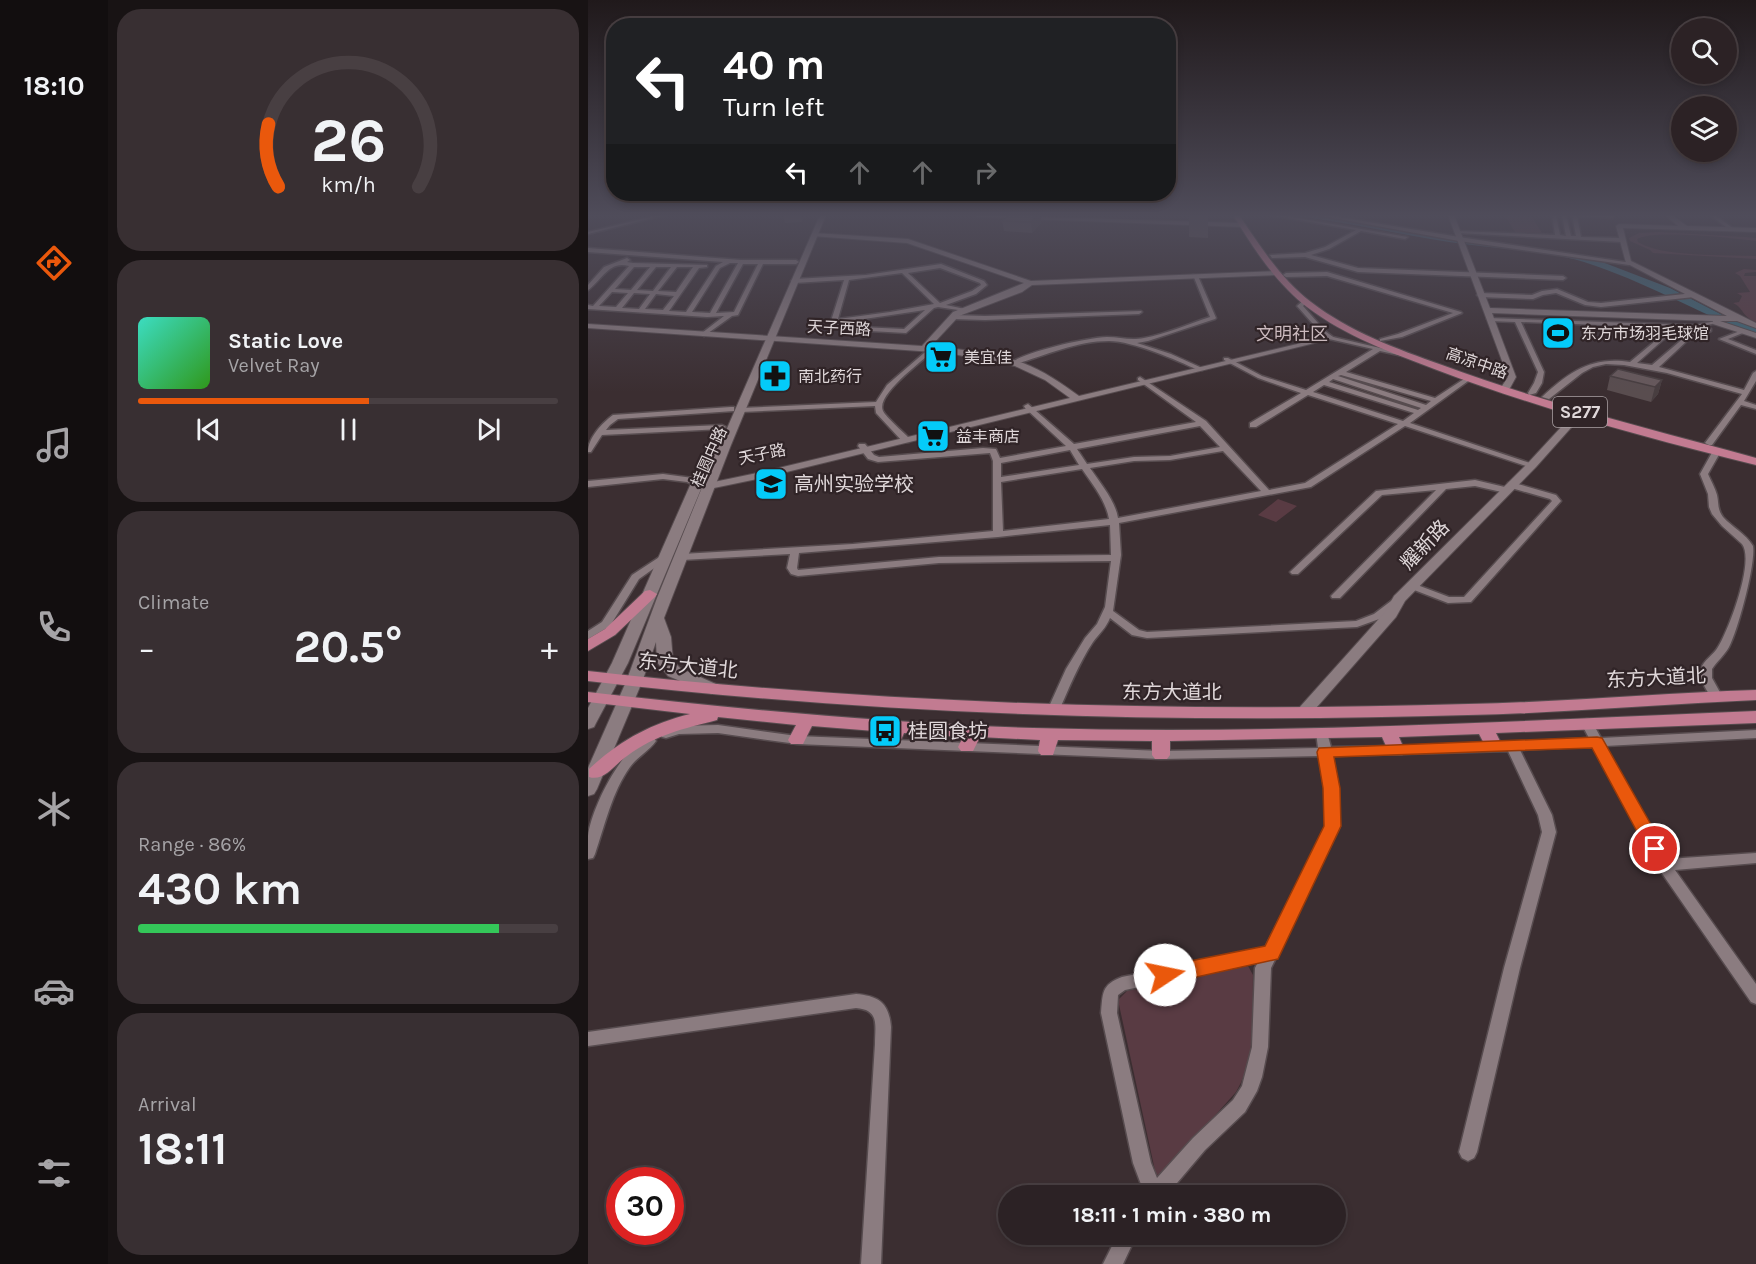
<!DOCTYPE html>
<html lang="en">
<head>
<meta charset="utf-8">
<style>
  body { margin:0; font-family:Karla,"Noto Sans SC",sans-serif; background:#382f32; color:#f1f3f6; height:100vh; display:flex; flex-direction:column; font-size:22px; white-space:nowrap }
  * { box-sizing:border-box; margin:0 }
  p { font-size:20px; color:#a6a4a7 }
  .icon { flex:none; width:33px; height:33px; fill:none; stroke:currentColor; stroke-width:2; stroke-linecap:round; stroke-linejoin:round }
  .map { position:relative; flex:1; overflow:hidden }
  .drawer { display:flex; flex-direction:column; gap:9px; padding:9px; background:#181314; width:480px }
  .drawer>* { flex:none }
  .guide { position:absolute; left:18px; top:18px; width:570px; height:183px; border-radius:24px; box-shadow:0 3px 9px #0003,0 0 0 2px #483f42; background:#202124; color:#fff; overflow:hidden }
  .tools { position:absolute; left:1083px; top:18px; display:grid; gap:12px }
  .tools a { display:grid; place-items:center; width:66px; height:66px; border-radius:50%; background:#2c2225; box-shadow:0 3px 9px #0003,0 0 0 2px #483f42; font-size:30px }
  .speed { position:absolute; left:18px; top:1167px; display:flex; gap:12px; font-size:30px; font-weight:700; text-align:center }
  .speed>* { display:grid; place-content:center; width:78px; height:78px; border-radius:50%; background:#2c2225; box-shadow:0 3px 9px #0003,0 0 0 2px #483f42; line-height:1 }
  .speed .limit { border:9px solid #d22; background:#fff; color:#111 }
  .pin { position:absolute; display:grid; place-items:center; width:51px; height:51px; color:#fff; margin:-26px; border:3px solid #fff; border-radius:50%; box-shadow:0 2px 6px #0007 }
  .me { position:absolute; width:66px; margin:-33px; rotate:79deg; stroke-linejoin:round; filter:drop-shadow(0 0 4px #0008) }
  .turn { display:flex; align-items:center; gap:21px; height:126px; padding:0 18px; font-size:27px }
  .turn .icon { width:78px; height:78px; stroke-width:2.5 }
  .turn b { display:block; font-size:42px; line-height:51px }
  .lanes { display:flex; align-items:center; height:57px; padding:0 18px; background:#0003; justify-content:center; gap:30px; direction:ltr }
  .lanes .off { opacity:.35 }
  .big { font-size:45px; font-weight:700; line-height:1.1 }
  .drawer .card { flex:1; display:flex; flex-direction:column; justify-content:center; gap:9px; min-width:0; padding:0 21px; border-radius:24px; background:#382f32 }
  .drawer .dial { align-items:center; gap:0 }
  .dial svg { height:156px; overflow:visible; fill:none; stroke:#483f42; stroke-width:7; stroke-linecap:round; text-anchor:middle }
  .dial text { fill:#f1f3f6; stroke:none }
  .song { display:flex; align-items:center; gap:18px }
  .cover { width:72px; height:72px; border-radius:9px; background:linear-gradient(135deg,hsl(170 70% 55%),hsl(110 70% 35%)) }
  .played { height:6px; border-radius:3px; background:linear-gradient(90deg,#ea580c 55%,#483f42 55%) }
  .keys { display:flex; justify-content:space-around; direction:ltr }
  .heat { display:flex; justify-content:space-between; align-items:center; font-size:33px; direction:ltr }
  .charge { height:9px; border-radius:4px; background:linear-gradient(90deg,#34c759 86%,#483f42 0) }
  .trip { position:absolute; left:410px; top:1185px; width:348px; height:60px; border-radius:30px; background:#2c2225; box-shadow:0 3px 9px #0003,0 0 0 2px #483f42; font-weight:700; line-height:60px; text-align:center }
  main { display:flex; flex:1; min-height:0 }
  .menu { display:flex; flex-direction:column; width:108px; justify-content:space-around; align-items:center; background:#120e0f; color:#a6a4a7 }
  .menu .icon { width:42px; height:42px }
  .menu .active { color:#ea580c }
  .menu b { font-size:27px; color:#f1f3f6 }
  .map>svg:first-child { display:block }
</style>
</head>
<body>
<main>
<nav class="menu">
<b>18:10</b>
<svg class="icon active" aria-label="directions" viewBox="0 0 24 24"><path d="M12 3l9 9-9 9-9-9zM9 14v-3h6M13 9l2 2-2 2"/></svg>
<svg class="icon" aria-label="music" viewBox="0 0 24 24"><path d="M9 18V5l10-2v13"/><circle cx="6" cy="18" r="3"/><circle cx="16" cy="16" r="3"/></svg>
<svg class="icon" aria-label="phone" viewBox="0 0 24 24"><path d="M5 4h4l2 5-3 2q2 4 5 5l2-3 5 2v4C11 20 4 13 5 4z"/></svg>
<svg class="icon" aria-label="climate" viewBox="0 0 24 24"><path d="M12 3v18M4 7l16 10M4 17L20 7"/></svg>
<svg class="icon" aria-label="car" viewBox="0 0 24 24"><path d="M5 17H2v-5l4-1 3-4h7l3 4 3 1v5h-3M9 17h6M6 11h13"/><circle cx="7" cy="17" r="2"/><circle cx="17" cy="17" r="2"/></svg>
<svg class="icon" aria-label="filters" viewBox="0 0 24 24"><path d="M4 7h16M4 17h16"/><circle cx="9" cy="7" r="2"/><circle cx="15" cy="17" r="2"/></svg>
</nav>
<section class="drawer">
<div class="card dial"><svg viewBox="0 0 100 80">
<path d="M14 69A42 42 0 1 1 86 69"/>
<path d="M14 69A42 42 0 0 1 9 37" stroke="#ea580c"/>
<text x="50" y="56" font-size="32" font-weight="700">26</text>
<text x="50" y="72" font-size="11">km/h</text>
</svg></div>
<div class="card">
<div class="song"><i class="cover"></i><div><b>Static Love</b><p>Velvet Ray</p></div></div>
<div class="played"></div>
<div class="keys"><svg class="icon" aria-label="previous" viewBox="0 0 24 24"><path d="M18 5L8 12l10 7zM5 5v14"/></svg><svg class="icon" aria-label="pause" viewBox="0 0 24 24"><path d="M8 5v14M16 5v14"/></svg><svg class="icon" aria-label="next" viewBox="0 0 24 24"><path d="M6 5l10 7-10 7zM19 5v14"/></svg></div>
</div>
<div class="card"><p>Climate</p>
<div class="heat"><a>−</a><b class="big">20.5°</b><a>+</a></div>
</div>
<div class="card"><p>Range · 86%</p><b class="big">430 km</b><div class="charge"></div></div>
<div class="card"><p>Arrival</p><b class="big">18:11</b></div>
</section>
<div class="map">
<svg width="1168" height="1264" viewBox="0 0 1168 1264">
  <rect width="100%" height="100%" fill="#3b2e31"/>
  <path fill="#593b43" d="M917 216 944 217 954 233 927 232Z
    M1071 232 1156 237 1168 238V241C1147 238 1064 229 1049 239L1050 242C1072 257 1139 255 1168 256V259L1065 253 1062 250 1042 241 1041 238 1051 233Z
    M1156 269 1168 270V272L1157 273 1156 276H1168V322C1153 316 1156 308 1145 303L1151 302 1154 296 1149 293 1162 292 1152 276 1147 273Z
    M690 499 709 506 688 522 670 515Z
    M660 966 665 975C664 1014 669 1057 648 1092L575 1174 568 1175 530 1000 539 991Z"/>
  <path fill="#406b7b" d="M700 215H727L1009 260 1082 288 1144 320 1168 327V335C1110 313 1056 281 996 262 953 249 906 249 861 242 808 234 754 221 700 215Z"/>
  <g fill="none" stroke-linecap="round" stroke-linejoin="round">
    <defs>
      <path id="minor" d="M70 215H77L0 234V232Z
        M682 215H692L820 237 817 239 773 231 741 249 723 255 770 268 975 276 978 278 975 280 770 272 717 257 684 258 682 255 717 253 737 247 768 230Z
        M729 215H739L871 237 1044 263 1041 265 871 241Z
        M964 215H968L972 235 978 236 974 215H978L983 236H988L984 215 1027 216 1025 218 989 216 993 237 1034 238 1037 240 1034 242 869 233 867 232 869 231 967 235Z
        M1122 215H1127L1146 229 1142 230Z
        M0 248 153 260H208L211 262 208 264H175L150 315 144 316 116 336 113 334 114 333 136 316 119 317 0 309V305L5 306 41 266C21 260 14 280 0 290V285L16 267 39 258 42 260 39 262 45 263 119 265V267L111 268 81 311 98 312 128 266 135 262 0 252ZM142 263H150L122 313 104 312 132 268ZM155 264H170L146 312 128 313ZM46 267H62L43 290 27 289ZM68 267H83L65 291 49 290ZM89 267H105L88 292 70 291ZM24 292 40 293 28 307 11 306ZM46 293 62 294 51 309 34 308ZM68 294 86 296 75 310 57 309Z
        M353 264 396 281 399 285 388 294 358 305 377 309V311L350 307 346 308 318 333 245 329 243 321 256 280 206 283 203 281 206 279 278 275ZM352 268 392 283 393 285 384 291 352 303 320 273ZM314 273 346 304 302 312 250 319 261 280ZM337 310 316 329 250 326 249 323Z
        M739 272 873 312 874 313 814 337 792 341V339L810 334 865 313 739 276 698 277 695 275 698 273Z
        M605 275 610 276 628 318 627 319 560 341 549 343 583 354 614 368V370H610C588 360 545 341 521 341 488 341 456 356 425 365L422 363C440 351 497 338 519 337 532 337 542 341 556 338 578 334 600 324 622 317Z
        M969 289 1000 302 1013 303 1106 293 1109 295 1106 297 1013 307 997 305 968 293 955 295 945 299 892 297 889 295 892 293 944 295 954 291Z
        M717 299 720 301 715 306 737 331 745 337 818 354 815 356 792 351 758 372 847 398 879 377H883V379L822 423 948 465 947 467H941L817 426 723 487 531 523 533 555 525 611 551 630 559 632 768 621 786 614 807 598H815L816 600 815 602 794 618 769 627 559 638 544 635 522 618C518 628 511 634 505 642 491 663 481 688 471 711L469 714H461L459 711 478 669 497 638 509 624 517 607 523 561 351 563 210 576 203 574 199 568 202 554 94 560 89 557 94 554 265 544 405 531V461L402 453 290 462 280 459 270 446 271 444H277L286 455 291 457 395 448 408 449 412 458 478 446 437 408 436 406 440 404 486 444 608 422 550 380V378L552 377 618 421 681 490 717 483 810 424 720 395 668 427H662V423L713 393 670 378 636 360V358H640L674 376 718 390 785 349 741 339 733 333 709 306ZM753 375 843 401 838 405 750 376ZM745 379 833 408 830 410 741 382ZM736 385 826 413 815 421 725 392ZM612 426 632 447 582 456 546 457 499 464 489 449ZM482 450 491 465 413 477V463ZM635 451 673 491 530 518C527 500 512 483 502 468L546 461 582 460ZM494 469C505 485 518 501 521 519L415 531 413 482ZM522 525 523 555 351 557 210 570 209 568 211 553 410 537Z
        M553 311 554 312 551 314 397 320 365 319 362 317 365 315 397 316Z
        M900 318 1105 325 1129 321V323L1099 329 1076 339 1049 363 1064 365 1097 337 1123 329V331L1101 339 1071 367 1156 390 1165 373 1168 371V381L1156 401 1168 405V409L1153 405 1124 445H1121L1117 443 1154 394 1079 373 1036 365 1018 364 1005 367 994 373 961 399 954 397C981 372 1004 356 1042 362L1072 337 1092 328 933 322 956 372 954 383 948 393 941 395 940 393 946 383 950 372 927 322 902 321 899 319Z
        M1152 331 1157 332 1140 339 1168 350V354L1131 339Z
        M343 347 348 348C338 359 287 394 295 411 298 417 315 432 321 438V442H315L288 413 287 406 153 412 149 410 153 408 288 402 299 385Z
        M143 407H146V411L30 419 22 425 18 430 134 425 138 427 134 429 14 435 3 452H0C0 438 14 423 25 415Z
        M1126 449H1129L1133 451 1120 474C1123 481 1127 488 1129 495 1131 504 1129 509 1135 517 1144 527 1158 534 1165 546 1168 563 1150 630 1141 647 1136 656 1129 661 1124 669V678L1134 696 1128 700 1124 699C1119 690 1110 679 1113 669 1115 660 1126 655 1130 647 1141 629 1167 561 1154 544L1134 526 1124 514 1121 507 1120 494 1112 474Z
        M75 474 105 478 113 484 109 487 99 482 75 479 0 487V481Z
        M887 480 921 488 922 490 918 493 887 486 858 489 752 598H744L743 596 848 490 794 495 710 574H704L702 572 788 491Z
        M923 482 968 495 973 501 883 602 860 603 821 588 819 586 821 584 824 583 861 597H876L964 501 962 499 920 487V483Z
        M76 554 81 557 79 559 51 579 22 626 0 639V631L14 622 44 575Z
        M999 719 1003 720 1013 738 1168 730V738L1017 746 1080 859 1168 853V863L1087 870 1168 984V1004L1163 1002 1071 869 1006 746 932 750 964 815 968 832 932 968 889 1152 886 1158 880 1161 874 1158 871 1152 916 968 954 832 950 815 920 751 744 756 749 788 752 826 683 968 680 1047 674 1077 669 1091 657 1112 617 1150 578 1196H557L558 1193 554 1187 545 1163 513 1013C515 993 513 985 534 977L677 948 738 826 737 788 732 756 573 759 209 744 130 733 91 734 78 738 74 737 72 734 74 731 90 726 130 725 209 736 573 751 730 748 728 732 730 729H738L743 747 876 745 1001 738 993 723 995 720ZM670 962 667 968 664 1047 654 1086 645 1100 605 1138 569 1178 563 1163 529 1013 530 995 537 990Z
        M62 737 66 738 68 741C61 751 49 757 42 767 24 792 17 825 7 854L5 858 0 859C0 852 0 844 0 836 3 809 34 745 62 737Z
        M268 994C291 996 301 1003 303 1027L293 1264H273L287 1044C287 1025 292 1010 268 1008L0 1046V1032Z
        M530 1234H549L535 1264H515Z"/>
      <path id="tertiary" d="M386 215 655 223 658 225 655 227 389 217Z
        M860 215H866L902 308 1139 316 1038 263 1028 226 1031 224 1090 226 1077 215H1084L1099 226 1168 228V232L1035 228 1043 261 1168 323V328L1149 321H1132L1168 333V338L1125 324V321L904 313 928 377 922 388H916L914 386 920 377Z
        M226 233 320 239 443 281 689 271 693 273 689 275 444 285 434 292 371 316 343 346C366 348 414 355 435 363 456 371 473 383 491 396L743 336 747 338 174 478 121 489 107 487 106 485 111 482 121 483 174 472 482 398 457 380 427 366 360 353 0 328V324L334 346 365 312 436 283 319 243 224 236Z
        M989 410 997 412 948 467 817 601 808 617 721 716H711L709 712 711 708 797 612 806 596 940 463Z"/>
      <path id="secondary" d="M232 215H238L143 445 76 618 83 637 85 661 92 668 130 685 132 689 130 693 124 694 80 676 69 662 68 642 54 682 9 789 6 794 0 796V768L38 682 69 598 126 458 40 663 8 723 6 727 0 729V708L24 663 122 440 128 437 134 440Z"/>
      <path id="primary" d="M645 215H651C672 246 693 279 723 302 762 332 809 349 854 365 956 403 1063 429 1168 458V465C1061 439 953 409 849 370 804 353 757 336 719 307 688 283 665 248 645 215Z
        M62 590 69 594 67 597 27 635 0 651V639L17 629 57 591Z
        M0 671C292 704 586 713 880 704 976 702 1072 693 1168 690V700C1072 704 976 713 880 715 586 724 292 715 0 681Z
        M0 692C148 709 296 723 445 728 686 735 927 721 1168 711V723L908 733 915 747 912 751H900L891 734 811 737 817 751 814 755H802L794 737 582 741V755L579 759H567L564 755V741L470 740 465 755H453L450 751 452 740 392 737 385 751H373L370 747 375 737 316 733 310 747H298L295 743 299 732 224 726 215 744H203L200 740 208 725 130 717 129 720C95 729 69 734 39 756 27 764 16 782 1 777V769C31 741 62 724 102 714L0 702Z"/>
    </defs>
    <use href="#minor" stroke="#574c4f" stroke-width="3"/>
    <use href="#tertiary" stroke="#574c4f" stroke-width="2"/>
    <use href="#secondary" stroke="#574c4f" stroke-width="2"/>
    <use href="#primary" stroke="#574c4f" stroke-width="2"/>
    <use href="#minor" fill="#8b7c80" fill-rule="evenodd"/>
    <use href="#tertiary" fill="#8b7c80" fill-rule="evenodd"/>
    <use href="#secondary" fill="#8b7c80" fill-rule="evenodd"/>
    <use href="#primary" fill="#c27b91" fill-rule="evenodd"/>
  </g>
  <path fill="#594d4f" d="M195 215H217L214 222 197 223Z
    M421 215H453V223L444 233 416 231 414 221Z
    M601 215H620V238L601 237Z
    M1022 376 1074 380 1070 394 1063 402 1019 390Z"/>
  <path fill="#483e40" d="M212 215H217L214 222Z
    M450 215H453V223L444 233 443 222Z
    M1074 380 1070 394 1063 402 1067 387Z"/>
  <path fill="#67595c" stroke="#483e40" stroke-width="1.5" d="M421 215H450L443 222 414 221Z
    M1030 369 1074 380 1067 387 1022 376Z"/>
  <linearGradient id="sky" x2="0" y2="1"><stop stop-color="#20191b"/><stop offset="0.55" stop-color="#4f4c5a"/><stop offset="1" stop-color="#4f4c5a" stop-opacity="0"/></linearGradient>
  <rect width="1168" height="392" fill="url(#sky)"/>
  <path fill="#ea580c" stroke="#983908" stroke-width="1.5" d="M1009 737 1014 738 1074 844 1076 849 1074 854 1067 856 1061 854 1004 748 746 757 752 788 753 826 690 959 577 984 570 981 567 975 570 969 577 966 677 946 736 826 735 788 729 752 731 748Z"/>
  <defs>
    <symbol id="stadium-square" viewBox="-11 -11 22 22"><rect x="-9" y="-9" width="18" height="18" rx="4" fill="#04cbf9" stroke="#302427"/><path d="M0-5a6.5 5 0 1 0 0 10a6.5 5 0 1 0 0-10ZM-3.5-1.8h7v3.6h-7Z" fill="#111"/></symbol>
    <symbol id="supermarket-square" viewBox="-11 -11 22 22"><rect x="-9" y="-9" width="18" height="18" rx="4" fill="#04cbf9" stroke="#302427"/><path d="M-6-5.5h2.5l.6 2H6L4.5 2H-2.5L-4.4-4H-6ZM-1.5 3.2a1.3 1.3 0 1 0 .1 0ZM3 3.2a1.3 1.3 0 1 0 .1 0Z" fill="#111"/></symbol>
    <symbol id="pharmacy-square" viewBox="-11 -11 22 22"><rect x="-9" y="-9" width="18" height="18" rx="4" fill="#04cbf9" stroke="#302427"/><path d="M-2-6h4v4h4v4h-4v4h-4v-4h-4v-4h4Z" fill="#111"/></symbol>
    <symbol id="school-square" viewBox="-11 -11 22 22"><rect x="-9" y="-9" width="18" height="18" rx="4" fill="#04cbf9" stroke="#302427"/><path d="M0-5L7-2L0 1L-7-2ZM-4 1L0 2.5L4 1V4Q0 6-4 4Z" fill="#111"/></symbol>
    <symbol id="bus-square" viewBox="-11 -11 22 22"><rect x="-9" y="-9" width="18" height="18" rx="4" fill="#04cbf9" stroke="#302427"/><path d="M-5-6H5V4H4V6H2V4H-2V6H-4V4H-5ZM-3.5-4V0h7V-4ZM-3.5 1.2v1.5H-2V1.2ZM2 1.2v1.5H3.5V1.2Z" fill="#111"/></symbol>
  </defs>
  <g fill-rule="evenodd">
    <use href="#stadium-square" x="951" y="314" width="38" height="38"/>
    <use href="#supermarket-square" x="334" y="338" width="38" height="38"/>
    <use href="#pharmacy-square" x="168" y="357" width="38" height="38"/>
    <use href="#supermarket-square" x="326" y="417" width="38" height="38"/>
    <use href="#school-square" x="164" y="465" width="38" height="38"/>
    <use href="#bus-square" x="278" y="712" width="38" height="38"/>
  </g>
  <g text-anchor="middle" dominant-baseline="central" stroke-width="4.5" stroke-linejoin="round" paint-order="stroke">
    <g font-size="16" fill="#dfd7d9" stroke="#302427">
      <text transform="translate(251 328) rotate(3)">天子西路</text>
      <text transform="translate(889 363) rotate(19)">高凉中路</text>
      <text transform="translate(174 454) rotate(-12)">天子路</text>
      <text transform="translate(121 457) rotate(-66)">桂圆中路</text>
    </g>
    <g font-size="16" fill="#dfd7d9" stroke="#302427" text-anchor="start">
      <text x="993" y="333">东方市场羽毛球馆</text>
      <text x="376" y="357">美宜佳</text>
      <text x="210" y="376">南北药行</text>
      <text x="368" y="436">益丰商店</text>
    </g>
    <g font-size="18" fill="#cab9bd" stroke="#302427">
      <text x="704" y="334">文明社区</text>
    </g>
    <rect fill="#302427" stroke="#aaa1a4" stroke-width="1.5" x="965" y="397" width="54" height="30" rx="4.5"/>
    <g font-size="18" font-weight="bold" fill="#dfd7d9">
      <text x="992" y="412">S277</text>
    </g>
    <g font-size="20" fill="#dfd7d9" stroke="#302427" text-anchor="start">
      <text x="206" y="484">高州实验学校</text>
      <text x="320" y="731">桂圆食坊</text>
    </g>
    <g font-size="20" fill="#dfd7d9" stroke="#302427">
      <text transform="translate(837 545) rotate(-46)">耀新路</text>
      <text transform="translate(100 666) rotate(6)">东方大道北</text>
      <text transform="translate(1068 678) rotate(-3)">东方大道北</text>
      <text x="584" y="692">东方大道北</text>
    </g>
  </g>
</svg>
<div class="tools">
<a><svg class="icon" aria-label="search" viewBox="0 0 24 24"><circle cx="10" cy="10" r="6"/><path d="M15 15l6 6"/></svg></a>
<a><svg class="icon" aria-label="layers" viewBox="0 0 24 24"><path d="M12 4l9 5-9 5-9-5zM3 14l9 5 9-5"/></svg></a>
</div>
<div class="speed"><div class="limit">30</div></div>
<div class="pin" style="left:1067px;top:849px;background:#d93025"><svg class="icon" aria-label="arrive" viewBox="0 0 24 24"><path d="M6 21V4h12l-3 4 3 4H6"/></svg></div>
<svg class="me" style="left:577px;top:975px" viewBox="-20 -20 40 40"><circle r="19" fill="#fff"/><path d="M0-13L10 11 0 6-10 11z" fill="#ea580c"/></svg>
<div class="trip">18:11 · 1 min · 380 m</div>
<div class="guide">
<div class="turn"><svg class="icon" aria-label="left" viewBox="0 0 24 24"><path d="M17 20v-9H6M10 6l-5 5 5 5"/></svg><div><b>40 m</b>Turn left</div></div>
<div class="lanes"><svg class="icon" aria-label="left" viewBox="0 0 24 24"><path d="M17 20v-9H6M10 6l-5 5 5 5"/></svg><svg class="icon off" aria-label="ahead" viewBox="0 0 24 24"><path d="M12 20V5M6 11l6-6 6 6"/></svg><svg class="icon off" aria-label="ahead" viewBox="0 0 24 24"><path d="M12 20V5M6 11l6-6 6 6"/></svg><svg class="icon off" aria-label="right" viewBox="0 0 24 24"><path d="M7 20v-9h11M14 6l5 5-5 5"/></svg></div>
</div>
</div>
</main>
</body>
</html>
